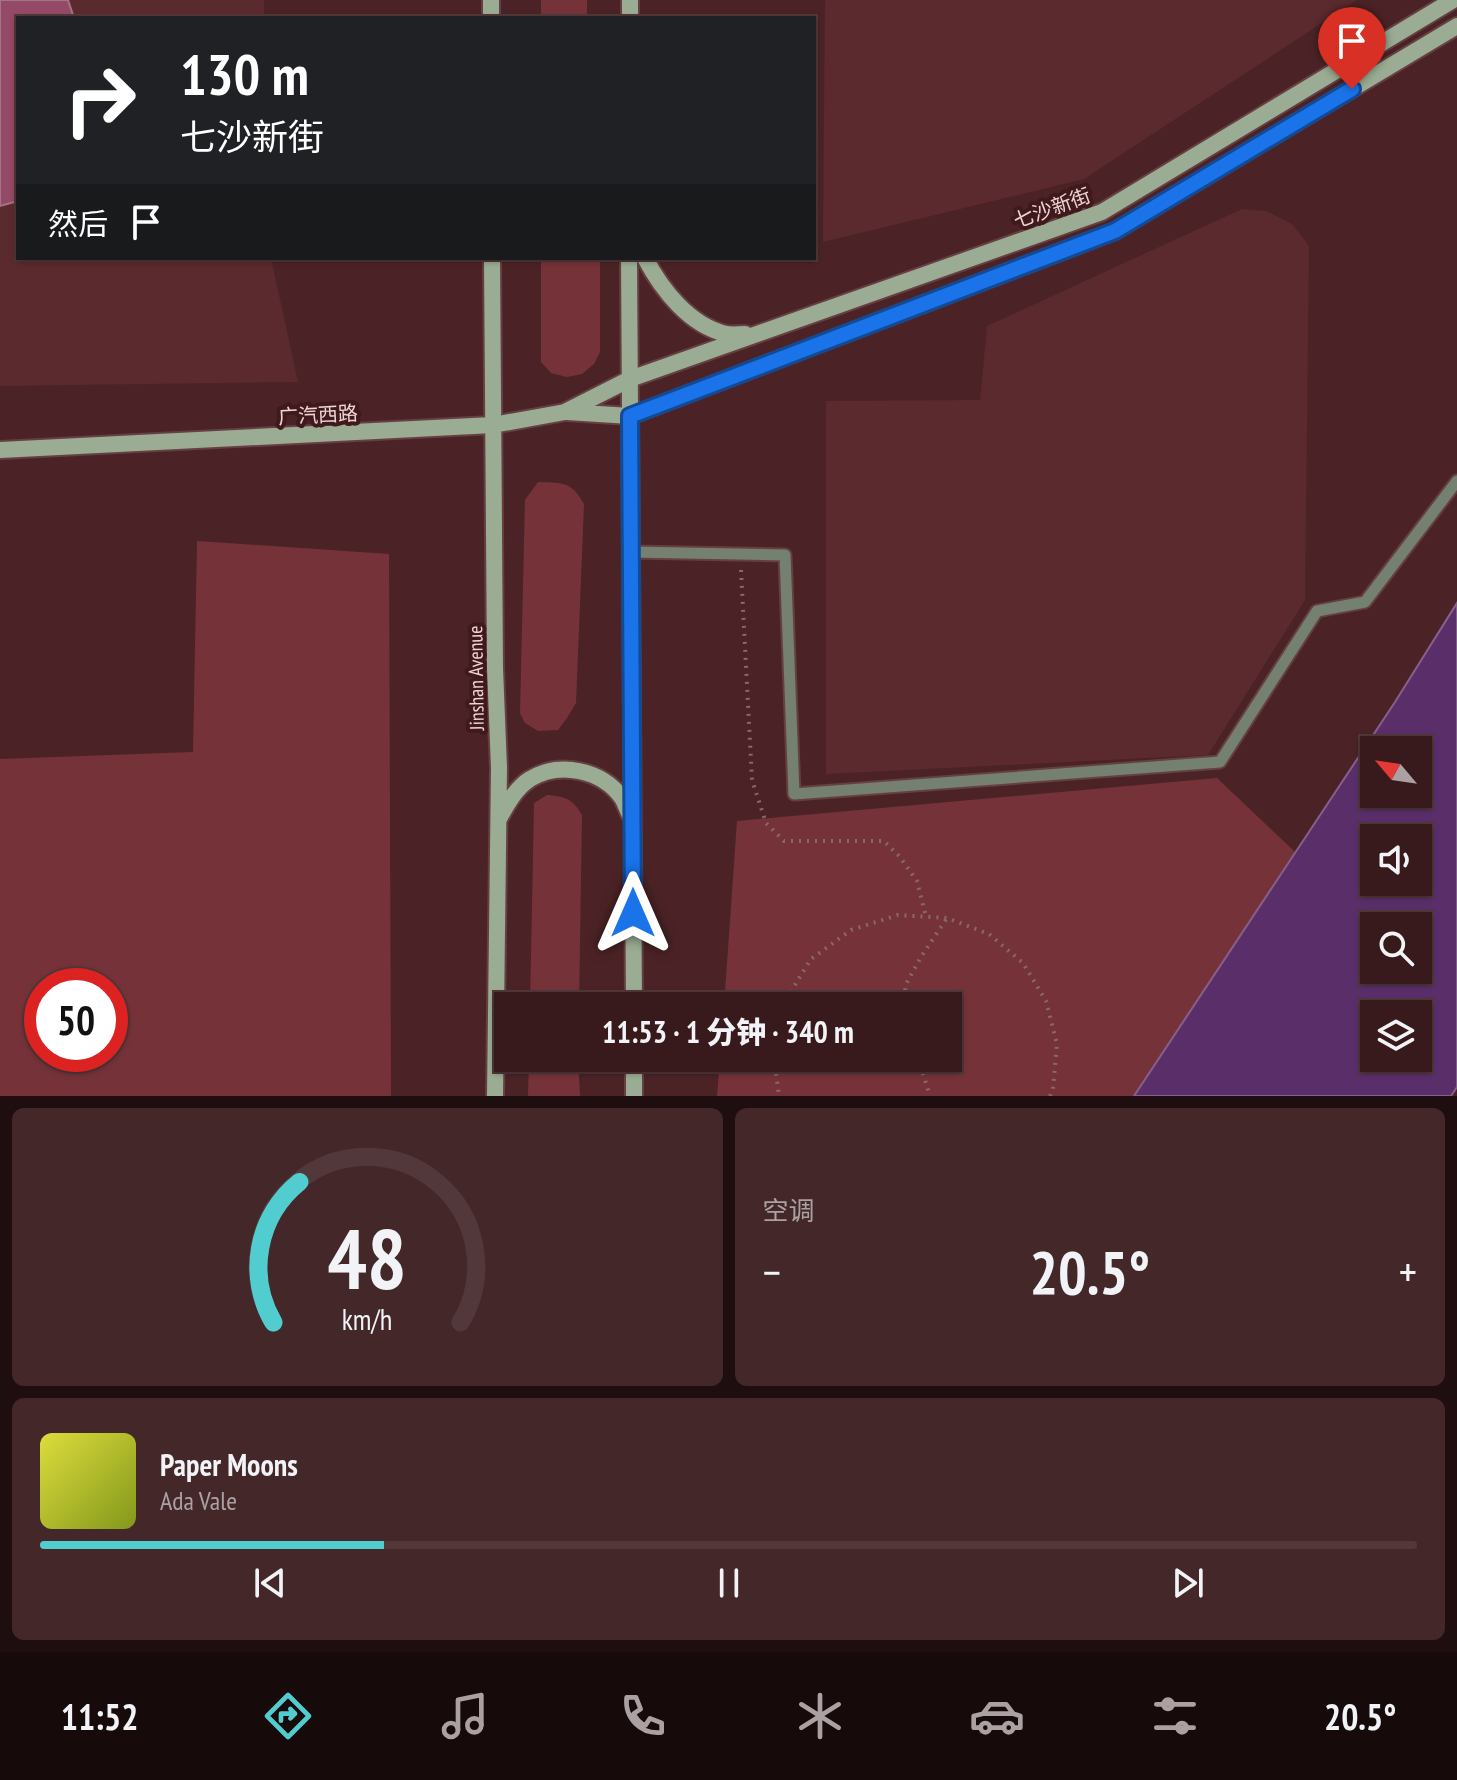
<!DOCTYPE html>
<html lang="zh">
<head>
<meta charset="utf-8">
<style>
  body { margin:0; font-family:"PT Sans Narrow","Noto Sans SC",sans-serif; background:#432729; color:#f1f3f6; height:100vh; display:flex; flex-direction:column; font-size:30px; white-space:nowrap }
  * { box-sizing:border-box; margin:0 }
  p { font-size:26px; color:#aba1a3 }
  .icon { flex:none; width:44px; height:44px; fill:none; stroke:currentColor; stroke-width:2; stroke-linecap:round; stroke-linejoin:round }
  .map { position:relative; height:1096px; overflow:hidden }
  .details { display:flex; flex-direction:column; gap:12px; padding:12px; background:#1f0e0f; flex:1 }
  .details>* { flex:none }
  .guide { position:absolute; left:16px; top:16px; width:800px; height:244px; border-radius:0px; box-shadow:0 2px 6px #0004,0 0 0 2px #52383b; background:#202124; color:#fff; overflow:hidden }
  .needle { width:52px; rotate:299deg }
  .fabs { position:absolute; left:1360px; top:736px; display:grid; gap:16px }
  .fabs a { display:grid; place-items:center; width:72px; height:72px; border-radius:0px; background:#381a1c; box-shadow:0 2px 6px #0004,0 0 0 2px #52383b; font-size:40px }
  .speed { position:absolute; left:24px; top:968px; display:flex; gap:16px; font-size:40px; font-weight:700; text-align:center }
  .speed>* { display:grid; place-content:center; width:104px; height:104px; border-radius:50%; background:#381a1c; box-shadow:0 2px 6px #0004,0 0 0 2px #52383b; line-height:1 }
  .speed .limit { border:12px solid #d22; background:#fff; color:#111 }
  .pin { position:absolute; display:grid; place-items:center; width:68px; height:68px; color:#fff; margin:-82px -34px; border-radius:50% 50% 50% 0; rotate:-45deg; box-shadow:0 0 8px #0007 }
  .pin .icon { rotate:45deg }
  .me { position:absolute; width:88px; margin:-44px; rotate:0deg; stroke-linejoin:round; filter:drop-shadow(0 0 6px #0008) }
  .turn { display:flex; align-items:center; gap:28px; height:168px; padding:0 32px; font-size:36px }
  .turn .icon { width:104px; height:104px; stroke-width:2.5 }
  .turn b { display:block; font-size:56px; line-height:68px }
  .then { display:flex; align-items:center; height:76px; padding:0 32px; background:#0003; gap:16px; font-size:30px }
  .big { font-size:60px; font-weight:800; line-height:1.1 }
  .details .tile { flex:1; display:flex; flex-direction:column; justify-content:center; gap:12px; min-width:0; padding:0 28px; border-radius:12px; background:#432729 }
  .details .dial { align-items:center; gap:0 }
  .dial svg { height:208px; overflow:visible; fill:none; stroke:#52383b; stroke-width:7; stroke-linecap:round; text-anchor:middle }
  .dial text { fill:#f1f3f6; stroke:none }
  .song { display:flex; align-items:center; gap:24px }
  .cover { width:96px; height:96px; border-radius:12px; background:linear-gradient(135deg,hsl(60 70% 55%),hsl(70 70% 35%)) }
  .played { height:8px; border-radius:4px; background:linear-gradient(90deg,#52cdcf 25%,#52383b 25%) }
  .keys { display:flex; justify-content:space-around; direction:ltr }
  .heat { display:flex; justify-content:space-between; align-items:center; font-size:44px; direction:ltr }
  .details .tiles { flex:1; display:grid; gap:12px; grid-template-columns:1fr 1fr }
  .tile:last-child { grid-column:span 2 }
  .trip { position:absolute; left:494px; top:992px; width:468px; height:80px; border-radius:0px; background:#381a1c; box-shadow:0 2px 6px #0004,0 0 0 2px #52383b; font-weight:800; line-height:80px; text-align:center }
  .menu { display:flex; height:128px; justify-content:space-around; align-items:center; background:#160a0b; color:#aba1a3 }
  .menu .icon { width:56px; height:56px }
  .menu .on { color:#52cdcf }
  .menu b { font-size:36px; color:#f1f3f6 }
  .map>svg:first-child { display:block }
</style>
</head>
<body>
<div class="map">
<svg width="1457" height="1096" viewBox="0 0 1457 1096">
  <rect width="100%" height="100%" fill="#4b2326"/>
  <path fill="#5a2a2e" d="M0 0H264V18H18V258H271L298 382 0 386Z
    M825 0H1357L1084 179 823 242Z
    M1242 209 1266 211 1292 224 1309 246 1305 600 1208 755 826 774V401L980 400 987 326Z"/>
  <path fill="#753339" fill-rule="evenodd" d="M541 0H587V18H541Z
    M541 258H600V352L594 364 582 374 567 377 551 373 541 362Z
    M538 482C563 483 571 481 584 504L576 703 567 718 558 730 538 731 525 723 520 713 525 500Z
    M197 541 389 554 391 1096H0V759L193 752ZM110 986V1054H42V986Z
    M1217 778 1295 852 1134 1096H717L720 1058H948V1006H724L737 821Z
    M547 795C566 797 572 798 582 815L579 1006H530L534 803Z
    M529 1058H578L580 1096H528Z"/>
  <path fill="#5a2f69" stroke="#876089" stroke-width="2" fill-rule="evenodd" d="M1457 603V1087L1451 1096H1134L1395 702ZM1374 750H1418V794H1374ZM1374 838H1418V882H1374ZM1374 926H1418V970H1374ZM1374 1014H1418V1058H1374Z"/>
  <path fill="#944a67" stroke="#a27584" stroke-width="2" d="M0 0H68L74 18H18V201L0 206Z"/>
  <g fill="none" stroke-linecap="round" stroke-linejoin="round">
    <defs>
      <path id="lane" d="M631 552 785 555 794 794 1220 762 1317 611 1365 602 1457 481"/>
      <path id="secondary" d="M491 0V18
        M630 18V0
        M492 258 495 668 499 768 495 1096
        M629 258 634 1006
        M645 258C662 290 689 325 726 334 732 335 739 334 745 334
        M567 412 630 416 1115 231 1457 26
        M0 450 493 425 565 412 630 379 1102 212 1453 0
        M499 819C507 804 516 788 530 779 560 761 602 770 622 798 625 803 627 810 630 815
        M634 1058V1096"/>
    </defs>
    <use href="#lane" stroke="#653f42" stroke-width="15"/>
    <use href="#secondary" stroke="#653f42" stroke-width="20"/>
    <path stroke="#8a6769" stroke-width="4" stroke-dasharray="2 6" stroke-linecap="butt" d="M741 570 752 780 766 823 784 841H884L900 857 917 881 926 917
      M783 1006 785 1001 811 959 851 930 898 915 947 918 989 934 1023 963 1046 1001 1057 1044 1053 1089 1050 1096
      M903 1006 906 984 921 957 947 918
      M774 1058 779 1096
      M918 1058 930 1096"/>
    <use href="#lane" stroke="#748070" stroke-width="11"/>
    <use href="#secondary" stroke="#9aac93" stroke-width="16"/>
  </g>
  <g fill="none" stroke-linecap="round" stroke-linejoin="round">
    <defs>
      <path id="route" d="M633 913 630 416 1115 231 1352 89"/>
    </defs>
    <use href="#route" stroke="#114b97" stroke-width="20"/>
    <use href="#route" stroke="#1a73e8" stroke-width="14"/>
  </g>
  <g text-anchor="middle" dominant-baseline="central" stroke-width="8" stroke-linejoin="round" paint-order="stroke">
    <g font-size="20" fill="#efd4d4" stroke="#40191c">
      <text transform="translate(1052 208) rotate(-20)">七沙新街</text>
      <text transform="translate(318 415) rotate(-3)">广汽西路</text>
      <text transform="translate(476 678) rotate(-91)">Jinshan Avenue</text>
    </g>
  </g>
</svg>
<div class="fabs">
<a><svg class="needle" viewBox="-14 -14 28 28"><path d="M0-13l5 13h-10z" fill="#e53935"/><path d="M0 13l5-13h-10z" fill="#aba1a3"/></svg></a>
<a><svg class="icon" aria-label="sound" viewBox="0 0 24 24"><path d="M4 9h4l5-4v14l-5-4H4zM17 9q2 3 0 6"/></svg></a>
<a><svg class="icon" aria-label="search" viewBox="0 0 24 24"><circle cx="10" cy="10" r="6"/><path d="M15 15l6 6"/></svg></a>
<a><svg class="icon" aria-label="layers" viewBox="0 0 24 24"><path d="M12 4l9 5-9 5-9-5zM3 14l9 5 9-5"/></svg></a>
</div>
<div class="speed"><div class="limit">50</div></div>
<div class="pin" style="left:1352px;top:89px;background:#d93025"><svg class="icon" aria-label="arrive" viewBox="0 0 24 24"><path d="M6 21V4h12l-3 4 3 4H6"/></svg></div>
<svg class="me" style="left:633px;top:913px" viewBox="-20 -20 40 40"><path d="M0-17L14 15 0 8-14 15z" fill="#1a73e8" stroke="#fff" stroke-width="4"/></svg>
<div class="trip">11:53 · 1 分钟 · 340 m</div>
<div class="guide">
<div class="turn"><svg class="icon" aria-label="right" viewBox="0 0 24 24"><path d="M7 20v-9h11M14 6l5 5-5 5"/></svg><div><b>130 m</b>七沙新街</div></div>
<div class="then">然后<svg class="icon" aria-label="arrive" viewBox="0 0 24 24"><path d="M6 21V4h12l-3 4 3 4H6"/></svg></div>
</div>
</div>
<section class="details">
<div class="tiles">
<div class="tile dial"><svg viewBox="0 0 100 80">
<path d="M14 69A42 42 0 1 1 86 69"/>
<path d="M14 69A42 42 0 0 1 24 15" stroke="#52cdcf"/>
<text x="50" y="56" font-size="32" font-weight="700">48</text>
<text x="50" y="72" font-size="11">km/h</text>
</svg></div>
<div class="tile"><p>空调</p>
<div class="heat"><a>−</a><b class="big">20.5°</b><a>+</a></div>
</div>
<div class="tile">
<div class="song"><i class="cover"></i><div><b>Paper Moons</b><p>Ada Vale</p></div></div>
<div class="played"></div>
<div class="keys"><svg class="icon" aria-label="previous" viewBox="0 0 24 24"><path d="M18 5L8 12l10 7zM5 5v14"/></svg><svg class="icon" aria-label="pause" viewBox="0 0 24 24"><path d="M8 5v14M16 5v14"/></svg><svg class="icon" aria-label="next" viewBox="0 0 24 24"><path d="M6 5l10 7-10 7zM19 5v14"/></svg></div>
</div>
</div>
</section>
<nav class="menu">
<b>11:52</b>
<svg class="icon on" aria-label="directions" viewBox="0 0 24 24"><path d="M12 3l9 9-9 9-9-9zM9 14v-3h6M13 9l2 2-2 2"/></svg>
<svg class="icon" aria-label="music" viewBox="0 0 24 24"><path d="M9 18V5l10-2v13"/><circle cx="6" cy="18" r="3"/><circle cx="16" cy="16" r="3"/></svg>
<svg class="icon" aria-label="phone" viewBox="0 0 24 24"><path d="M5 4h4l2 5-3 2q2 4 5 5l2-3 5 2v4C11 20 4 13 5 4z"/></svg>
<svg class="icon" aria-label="climate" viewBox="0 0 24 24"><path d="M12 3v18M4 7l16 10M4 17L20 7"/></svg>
<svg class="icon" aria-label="car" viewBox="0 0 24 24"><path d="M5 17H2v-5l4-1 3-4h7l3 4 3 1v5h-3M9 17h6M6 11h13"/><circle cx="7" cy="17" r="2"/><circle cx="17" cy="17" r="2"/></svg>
<svg class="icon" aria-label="filters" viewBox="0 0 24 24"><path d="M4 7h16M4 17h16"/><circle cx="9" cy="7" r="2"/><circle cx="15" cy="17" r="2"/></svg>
<b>20.5°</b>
</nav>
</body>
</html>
